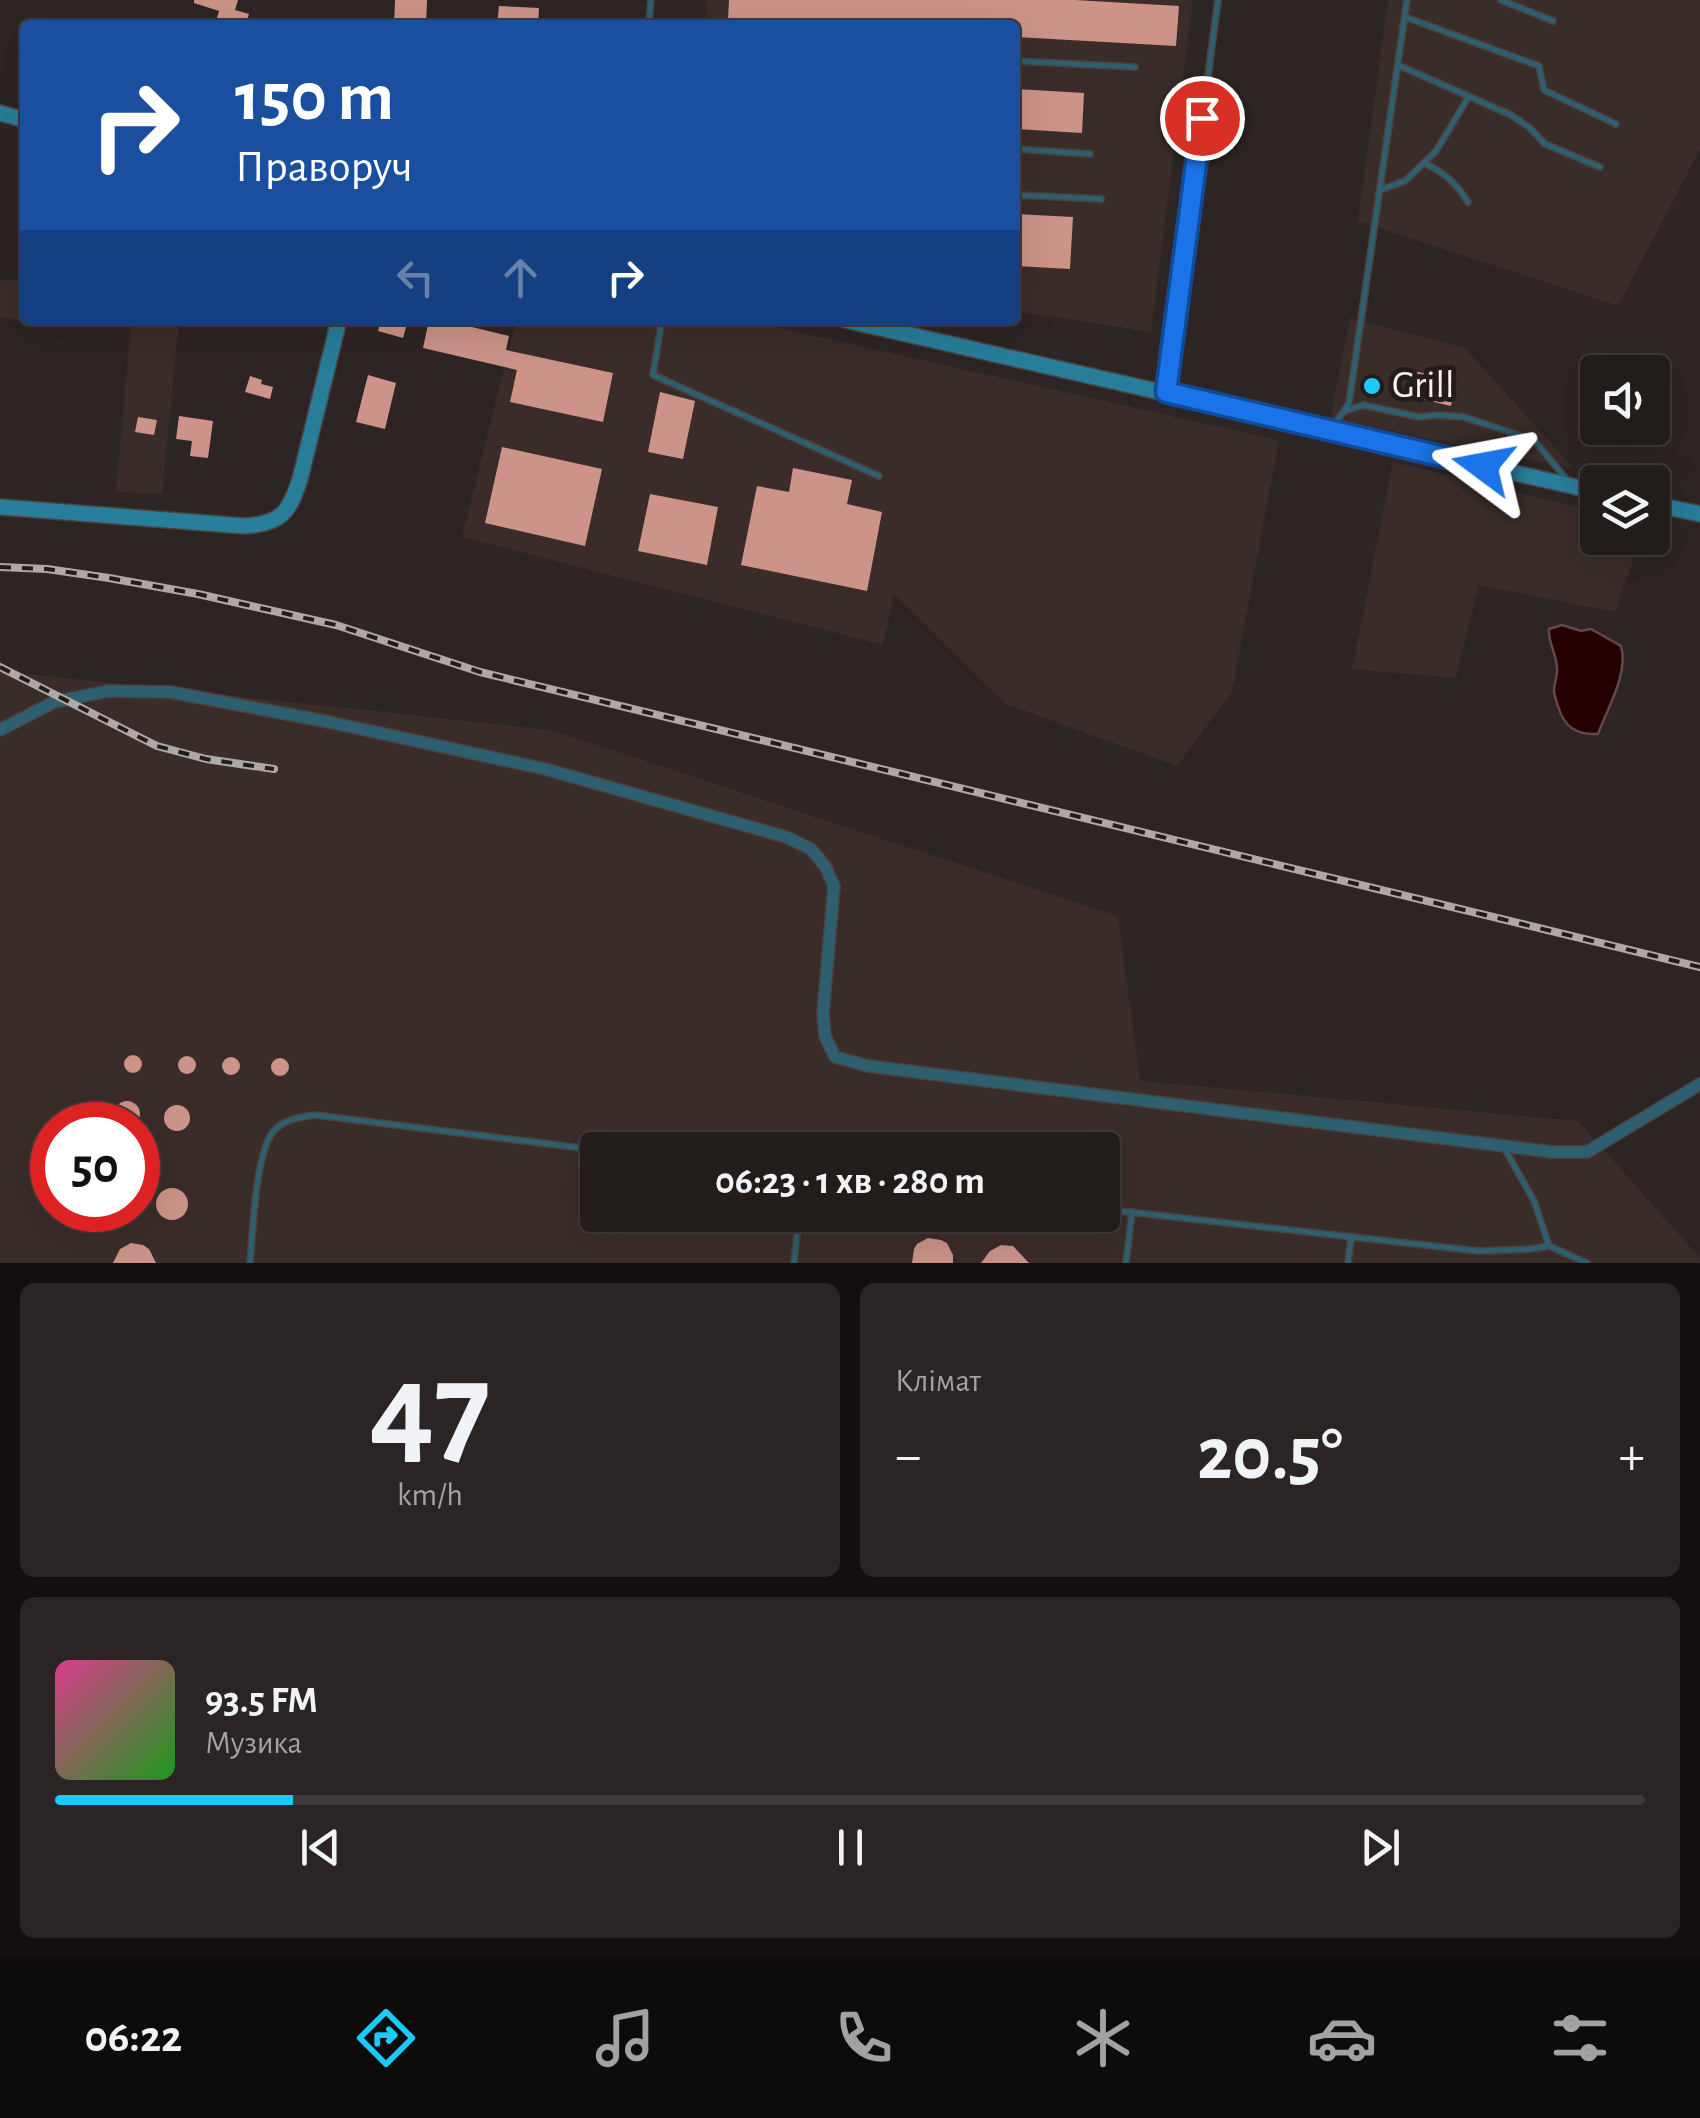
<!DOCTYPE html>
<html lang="uk">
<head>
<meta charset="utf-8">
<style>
  body { margin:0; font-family:"Alegreya Sans",sans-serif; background:#2a2524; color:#f1f3f6; height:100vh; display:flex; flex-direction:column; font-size:38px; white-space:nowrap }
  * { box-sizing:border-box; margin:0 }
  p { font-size:32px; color:#a2a1a3 }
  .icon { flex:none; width:55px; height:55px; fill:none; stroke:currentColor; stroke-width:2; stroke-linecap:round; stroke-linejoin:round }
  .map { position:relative; height:1263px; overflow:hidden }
  .details { display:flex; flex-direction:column; gap:20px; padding:20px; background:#130f0f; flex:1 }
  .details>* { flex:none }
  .guide { position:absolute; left:20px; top:20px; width:1000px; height:305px; border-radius:10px; box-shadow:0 10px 40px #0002,0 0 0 2px #3f3a3a; background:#1a4fa0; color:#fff; overflow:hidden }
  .buttons { position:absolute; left:1580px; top:355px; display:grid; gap:20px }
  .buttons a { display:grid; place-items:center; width:90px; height:90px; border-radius:10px; background:#221c1b; box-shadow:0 10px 40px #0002,0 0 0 2px #3f3a3a; font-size:50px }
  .speed { position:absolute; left:30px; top:1102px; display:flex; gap:20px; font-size:50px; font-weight:700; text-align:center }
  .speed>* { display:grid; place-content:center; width:130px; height:130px; border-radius:50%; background:#221c1b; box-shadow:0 10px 40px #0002,0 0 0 2px #3f3a3a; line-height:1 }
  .speed .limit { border:15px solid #d22; background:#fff; color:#111 }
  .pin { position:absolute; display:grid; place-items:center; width:85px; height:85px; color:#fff; margin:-42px; border:5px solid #fff; border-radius:50%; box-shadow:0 2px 10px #0007 }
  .me { position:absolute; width:110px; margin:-55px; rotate:283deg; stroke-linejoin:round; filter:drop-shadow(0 0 8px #0008) }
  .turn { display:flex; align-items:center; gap:35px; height:210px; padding:0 50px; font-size:45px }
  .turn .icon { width:130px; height:130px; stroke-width:2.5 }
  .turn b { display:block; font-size:70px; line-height:85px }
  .lanes { display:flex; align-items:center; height:95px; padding:0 50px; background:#0003; justify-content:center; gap:50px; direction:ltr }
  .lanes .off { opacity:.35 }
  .big { font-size:75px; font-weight:600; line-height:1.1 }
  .details .tile { flex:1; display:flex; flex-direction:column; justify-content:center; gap:15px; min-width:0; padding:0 35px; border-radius:15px; background:#2a2524 }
  .details .dial { align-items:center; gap:0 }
  .dial b { font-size:130px; line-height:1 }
  .song { display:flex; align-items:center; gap:30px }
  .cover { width:120px; height:120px; border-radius:15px; background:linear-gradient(135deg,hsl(330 70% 55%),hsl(120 70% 35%)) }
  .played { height:10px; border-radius:5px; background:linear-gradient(90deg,#1bc9fc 15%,#3f3a3a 15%) }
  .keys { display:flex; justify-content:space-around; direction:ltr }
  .heat { display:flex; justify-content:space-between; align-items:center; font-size:55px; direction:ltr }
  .details .tiles { flex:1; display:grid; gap:20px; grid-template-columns:1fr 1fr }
  .tile:last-child { grid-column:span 2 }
  .trip { position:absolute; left:580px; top:1132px; width:540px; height:100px; border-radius:10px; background:#221c1b; box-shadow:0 10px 40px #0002,0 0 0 2px #3f3a3a; font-weight:600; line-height:100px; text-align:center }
  .tabs { display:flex; height:160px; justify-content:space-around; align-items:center; background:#0e0b0b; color:#a2a1a3 }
  .tabs .icon { width:70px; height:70px }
  .tabs .active { color:#1bc9fc }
  .tabs b { font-size:45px; color:#f1f3f6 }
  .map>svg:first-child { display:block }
</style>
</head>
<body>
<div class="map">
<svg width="1700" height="1263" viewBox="0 0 1700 1263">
  <rect width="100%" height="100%" fill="#2d2524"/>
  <path fill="#3a2c29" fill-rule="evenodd" d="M707 0H1193L1151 332 1015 311V25H705Z
    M1388 0H1700V149L1618 306 1358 221Z
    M0 280 25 281V319L0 318Z
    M1350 318 1465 348 1574 469 1330 418Z
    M38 320H179L162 494 116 492 131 324Z
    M516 320H744L1279 440 1232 692 1177 766 1006 704 894 594 883 645 462 537Z
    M1393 462 1597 512 1598 538H1641L1615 612 1479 585 1456 678 1352 669Z
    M0 671 551 730 1118 916 1140 1081 1578 1121 1700 1258V1263H0ZM52 1125H138V1210H52ZM598 1150H1102V1215H598Z"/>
  <path fill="#240000" stroke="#634848" stroke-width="2.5" d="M1562 625 1581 631 1591 629 1621 646C1629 673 1607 709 1598 734 1576 735 1564 727 1558 706 1557 704 1554 693 1554 691 1554 682 1558 676 1557 667 1556 653 1548 643 1549 629Z"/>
  <path fill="#cd9388" d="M194 0H238L235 10 249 14 245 25H215L219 11 194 3Z
    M395 0H427L426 25H394Z
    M729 0H1075L1179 6 1176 46 1015 37V25H816L728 20Z
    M499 6 539 8 538 25H497Z
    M1015 89 1084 93 1082 133 1015 129Z
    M1015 214 1073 217 1070 269 1015 266Z
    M381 320H408L403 338 378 331Z
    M429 320H443L509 336 506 350 613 373 603 422 510 402 517 370 423 348Z
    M1414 371 1456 381 1451 406 1409 396Z
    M368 375 396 383 385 429 356 422Z
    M250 376 262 380 261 384 273 387 270 399 245 392Z
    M1366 377 1380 380 1377 394 1363 391Z
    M660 392 695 401 683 459 648 452Z
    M179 416 213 421 208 458 190 456 192 441 176 439Z
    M138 417 157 420 154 435 135 432Z
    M502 447 602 469 585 546 485 523Z
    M793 468 852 480 847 504 882 512 867 591 741 565 757 486 789 492Z
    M650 494 718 507 707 565 638 551Z
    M124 1064a9 9 0 1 1 18 0a9 9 0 1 1-18 0Z
    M178 1065a9 9 0 1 1 18 0a9 9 0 1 1-18 0Z
    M222 1066a9 9 0 1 1 18 0a9 9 0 1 1-18 0Z
    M271 1067a9 9 0 1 1 18 0a9 9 0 1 1-18 0Z
    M114 1114a13 13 0 1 1 26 0a13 13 0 1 1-26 0Z
    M164 1118a13 13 0 1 1 26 0a13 13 0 1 1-26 0Z
    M156 1204a16 16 0 1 1 32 0a16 16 0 1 1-32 0Z
    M928 1238 941 1240 947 1243 953 1255V1263H912L914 1249 917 1244Z
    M131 1243 143 1245 149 1249 156 1263H113L120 1249Z
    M1001 1245 1013 1246 1029 1263H981L990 1251Z"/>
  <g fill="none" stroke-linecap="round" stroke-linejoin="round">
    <defs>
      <path id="lane" d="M1501 0 1553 21
        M1405 17 1539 66 1544 90 1616 124
        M649 25 651 0
        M1015 61 1135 67
        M1398 65 1511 115 1530 128 1545 144 1600 167
        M1015 149 1090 154
        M1424 163C1445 173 1456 183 1468 202
        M1380 190 1405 181 1436 151 1468 98
        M1015 195 1101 199
        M662 320 653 375 879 476
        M1167 390 1218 0
        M1345 411 1363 405 1419 417 1437 415 1464 417 1534 440 1568 481
        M1333 427 1349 403 1407 0
        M1505 1149 1534 1201 1549 1246 1587 1263
        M1102 1209 1478 1251 1530 1249 1549 1246
        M250 1263C253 1232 255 1155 273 1132 282 1120 300 1117 315 1115L598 1150
        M794 1263 799 1215
        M1126 1263 1132 1212
        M1348 1263 1351 1238"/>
      <path id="street" d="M0 730 54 702 108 691 170 692 329 722 545 769 786 837 811 849 825 866 834 886 823 1014 825 1036 835 1057 868 1066 1552 1152H1587L1700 1084"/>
      <path id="secondary" d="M0 113 25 120
        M845 320 1598 492
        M1652 504 1700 514
        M0 507 244 526C281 524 289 513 300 479L339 320"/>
    </defs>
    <use href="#lane" stroke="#494241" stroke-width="8"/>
    <use href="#street" stroke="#494241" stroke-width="14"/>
    <use href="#secondary" stroke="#494241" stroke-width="18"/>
    <use href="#lane" stroke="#2e5f71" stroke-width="5"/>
    <use href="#street" stroke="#2e5f71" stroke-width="11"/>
    <use href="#secondary" stroke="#287d9a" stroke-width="15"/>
    <defs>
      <path id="rail" d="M0 567 47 569 109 578 198 594 336 625 480 672 1700 967
        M0 667 157 746 206 759 274 769"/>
    </defs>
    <use href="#rail" stroke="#aea8a7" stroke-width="8"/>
    <use href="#rail" stroke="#231c1a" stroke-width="4" stroke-dasharray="11" stroke-linecap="butt"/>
  </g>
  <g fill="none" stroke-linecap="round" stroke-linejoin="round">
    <defs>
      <path id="route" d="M1202 118 1166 392 1483 466"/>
    </defs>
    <use href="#route" stroke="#114b97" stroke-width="25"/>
    <use href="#route" stroke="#1a73e8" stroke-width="18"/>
  </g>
  <circle fill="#1bc9fc" stroke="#231c1a" stroke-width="4" cx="1372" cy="386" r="10"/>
  <g text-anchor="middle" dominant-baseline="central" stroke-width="10" stroke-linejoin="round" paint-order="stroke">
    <g font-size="38" fill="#f6f1f0" stroke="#231c1a" text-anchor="start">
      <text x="1392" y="386">Grill</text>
    </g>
  </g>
</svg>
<div class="buttons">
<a><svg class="icon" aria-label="sound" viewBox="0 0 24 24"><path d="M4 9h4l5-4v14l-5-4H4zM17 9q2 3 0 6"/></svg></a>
<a><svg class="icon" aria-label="layers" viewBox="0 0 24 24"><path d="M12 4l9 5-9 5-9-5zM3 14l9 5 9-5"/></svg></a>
</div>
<div class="speed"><div class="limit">50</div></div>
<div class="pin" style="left:1202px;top:118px;background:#d93025"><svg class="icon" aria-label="arrive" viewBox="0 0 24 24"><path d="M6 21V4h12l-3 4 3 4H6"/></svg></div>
<svg class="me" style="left:1483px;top:466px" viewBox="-20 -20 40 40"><path d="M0-17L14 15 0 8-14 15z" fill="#1a73e8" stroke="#fff" stroke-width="4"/></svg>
<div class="trip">06:23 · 1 хв · 280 m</div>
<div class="guide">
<div class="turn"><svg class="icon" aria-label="right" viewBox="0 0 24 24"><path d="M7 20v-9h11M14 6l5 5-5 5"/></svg><div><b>150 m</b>Праворуч</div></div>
<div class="lanes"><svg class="icon off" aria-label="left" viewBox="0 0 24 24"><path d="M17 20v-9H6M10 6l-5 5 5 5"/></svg><svg class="icon off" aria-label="ahead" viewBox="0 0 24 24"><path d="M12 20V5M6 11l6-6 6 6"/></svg><svg class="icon" aria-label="right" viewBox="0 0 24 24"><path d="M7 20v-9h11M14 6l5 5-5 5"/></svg></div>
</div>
</div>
<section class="details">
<div class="tiles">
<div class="tile dial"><b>47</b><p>km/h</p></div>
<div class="tile"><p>Клімат</p>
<div class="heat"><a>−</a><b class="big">20.5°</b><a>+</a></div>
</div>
<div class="tile">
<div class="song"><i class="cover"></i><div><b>93.5 FM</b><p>Музика</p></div></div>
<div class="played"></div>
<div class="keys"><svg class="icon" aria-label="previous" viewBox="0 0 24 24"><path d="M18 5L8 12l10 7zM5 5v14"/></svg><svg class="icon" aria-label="pause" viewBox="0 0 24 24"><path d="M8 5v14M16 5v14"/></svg><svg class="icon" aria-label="next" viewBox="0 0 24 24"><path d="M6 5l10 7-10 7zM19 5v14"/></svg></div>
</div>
</div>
</section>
<nav class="tabs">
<b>06:22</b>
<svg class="icon active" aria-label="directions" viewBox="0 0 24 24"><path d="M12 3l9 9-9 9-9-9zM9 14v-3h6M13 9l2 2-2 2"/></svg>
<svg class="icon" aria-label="music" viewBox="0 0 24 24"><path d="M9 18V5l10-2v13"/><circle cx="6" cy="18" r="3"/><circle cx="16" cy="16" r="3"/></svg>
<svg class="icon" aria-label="phone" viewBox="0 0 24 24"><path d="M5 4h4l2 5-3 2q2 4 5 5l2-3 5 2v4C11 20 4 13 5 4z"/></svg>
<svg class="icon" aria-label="climate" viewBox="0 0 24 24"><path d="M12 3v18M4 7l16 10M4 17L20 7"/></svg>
<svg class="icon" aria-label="car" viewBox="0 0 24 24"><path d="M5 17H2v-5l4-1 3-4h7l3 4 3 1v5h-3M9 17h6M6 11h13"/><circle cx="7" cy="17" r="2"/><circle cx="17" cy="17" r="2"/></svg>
<svg class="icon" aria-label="filters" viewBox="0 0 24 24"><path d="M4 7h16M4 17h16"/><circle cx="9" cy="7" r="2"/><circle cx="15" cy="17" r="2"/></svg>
</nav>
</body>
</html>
